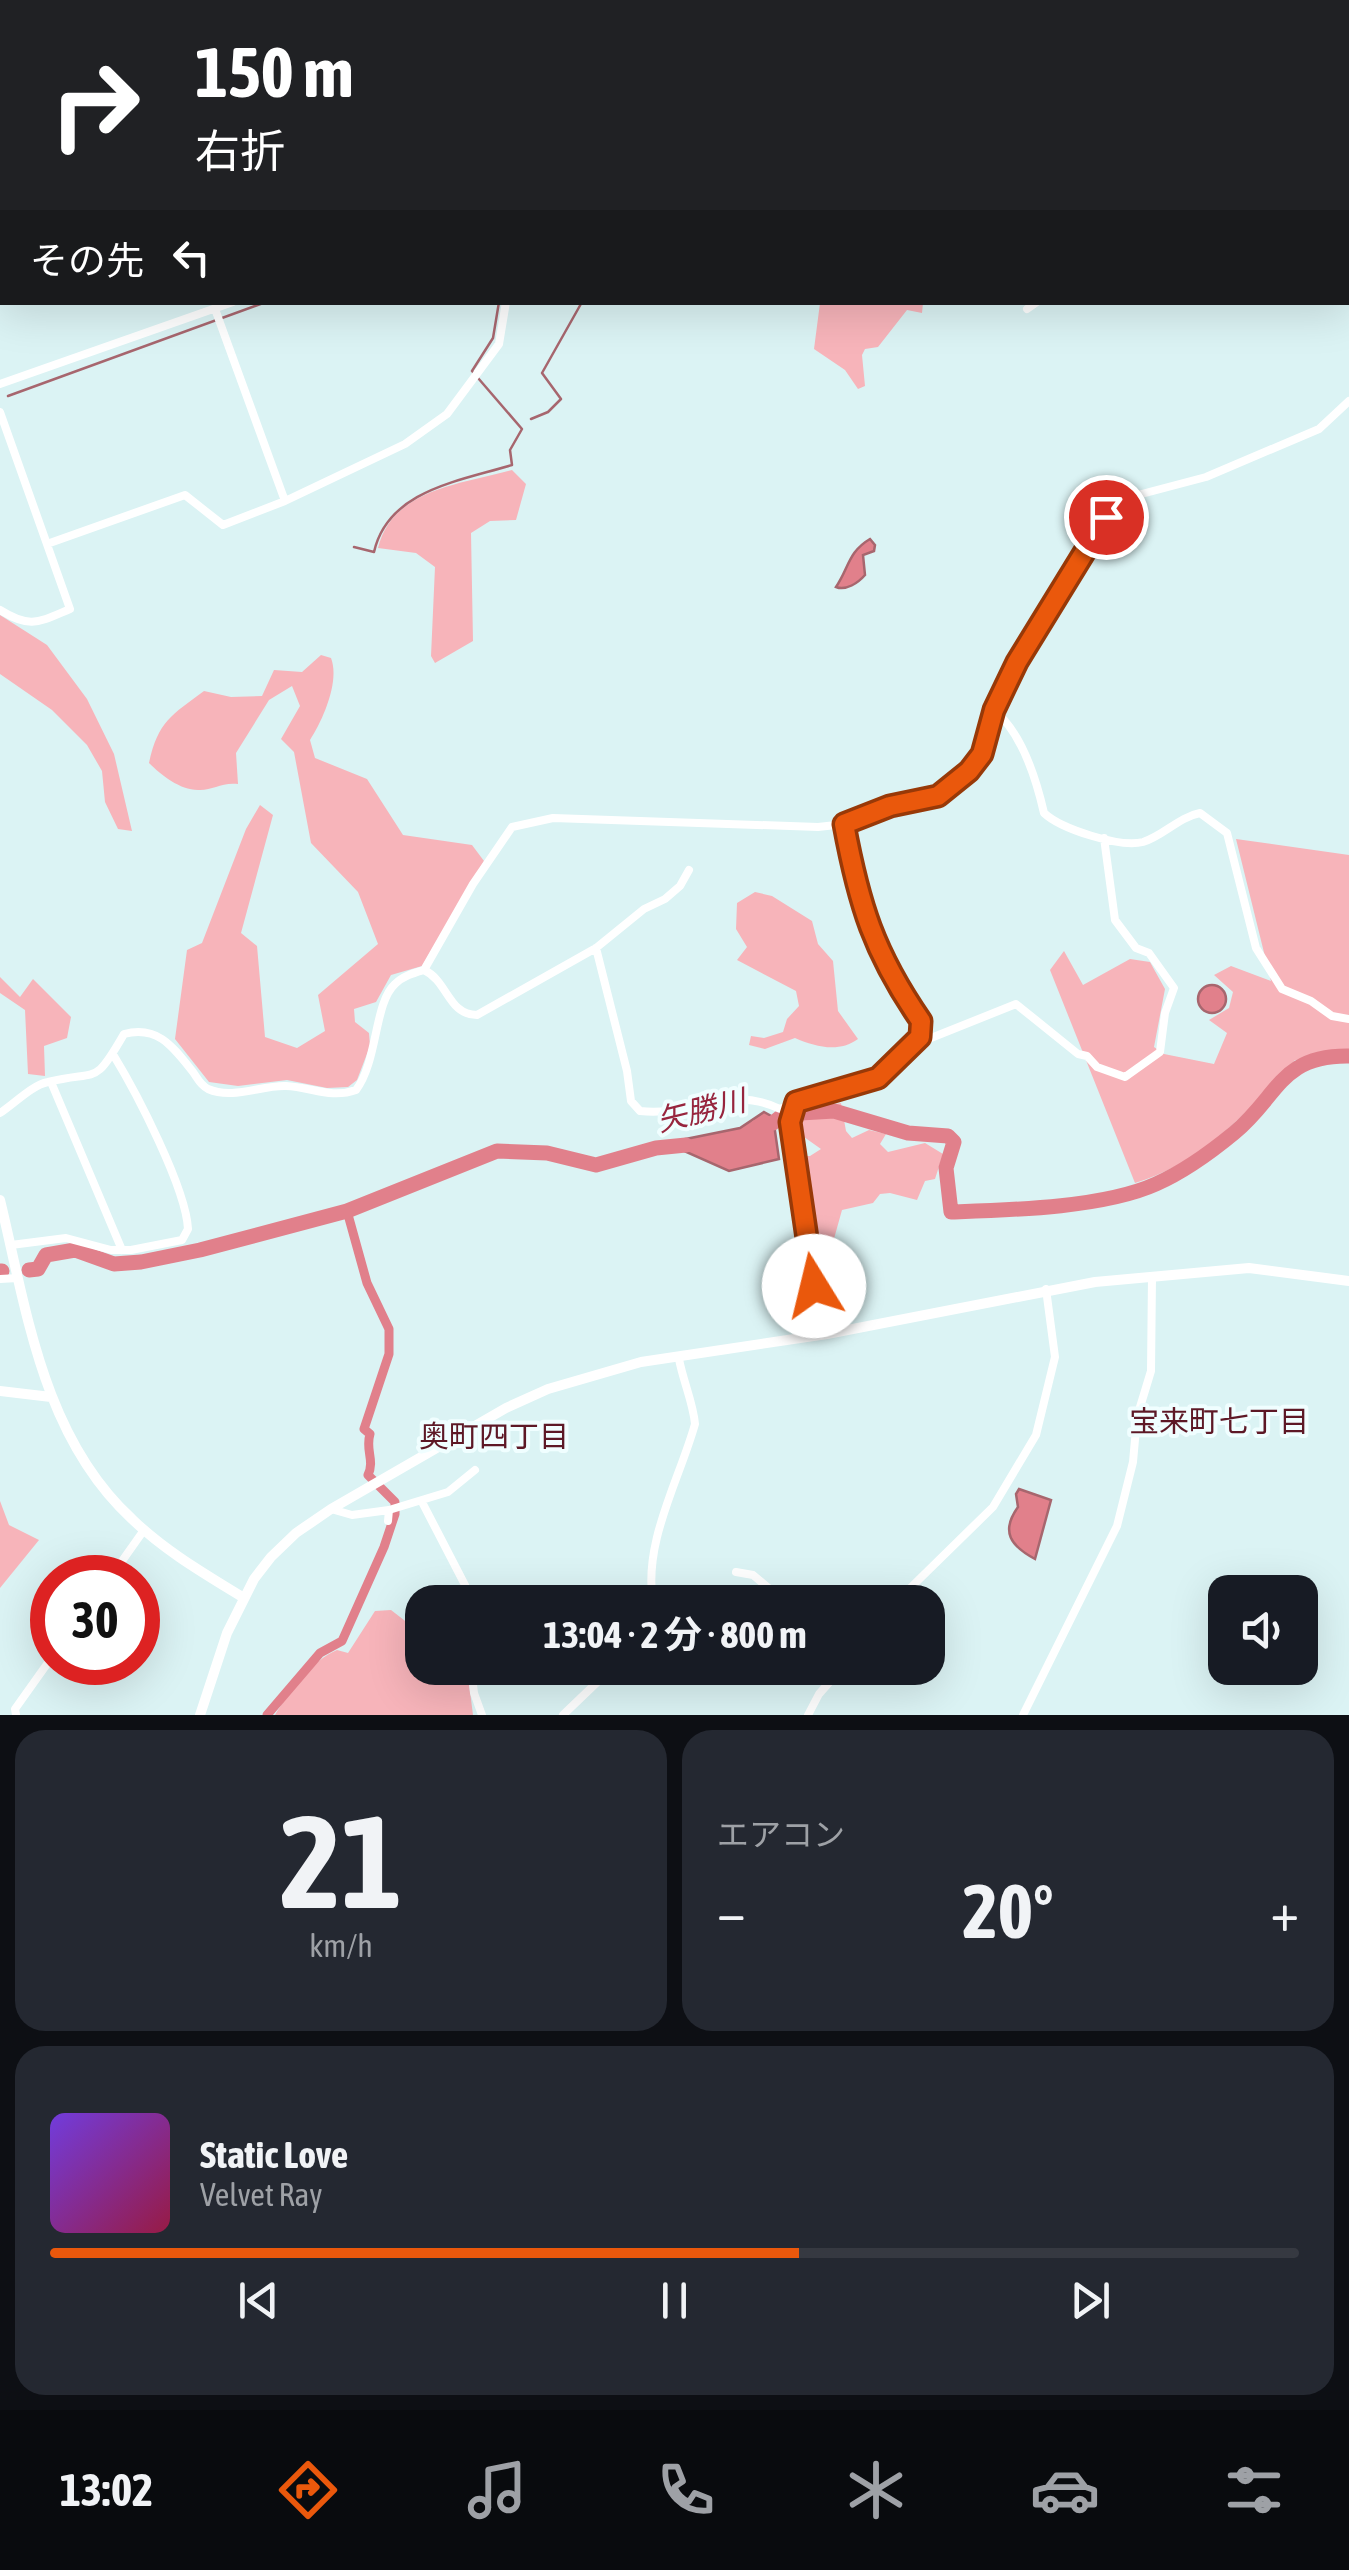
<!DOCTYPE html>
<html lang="ja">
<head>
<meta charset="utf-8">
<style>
  body { margin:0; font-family:"Asap Condensed","Noto Sans JP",sans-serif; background:#242831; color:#f1f3f6; height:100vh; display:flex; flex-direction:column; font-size:38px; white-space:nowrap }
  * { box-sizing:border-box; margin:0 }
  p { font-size:32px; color:#9ea1a6 }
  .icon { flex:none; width:55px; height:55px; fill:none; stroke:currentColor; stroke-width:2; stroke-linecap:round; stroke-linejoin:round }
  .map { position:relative; height:1715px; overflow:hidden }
  .panel { display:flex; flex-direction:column; gap:15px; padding:15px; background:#0d0f14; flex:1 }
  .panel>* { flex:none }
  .banner { position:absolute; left:0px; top:0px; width:1350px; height:305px; box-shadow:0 10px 40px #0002; background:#202124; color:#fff; overflow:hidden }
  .buttons { position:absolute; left:1208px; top:1575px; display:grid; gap:20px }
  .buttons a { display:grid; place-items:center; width:110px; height:110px; border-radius:20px; background:#171b24; box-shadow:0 10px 40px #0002; font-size:50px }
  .speed { position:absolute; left:30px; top:1555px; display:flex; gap:20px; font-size:50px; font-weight:700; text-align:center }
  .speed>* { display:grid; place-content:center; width:130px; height:130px; border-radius:50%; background:#171b24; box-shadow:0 10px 40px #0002; line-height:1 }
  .speed .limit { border:15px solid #d22; background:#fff; color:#111 }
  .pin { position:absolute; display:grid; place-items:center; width:85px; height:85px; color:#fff; margin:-42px; border:5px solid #fff; border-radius:50%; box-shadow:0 2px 10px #0007 }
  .me { position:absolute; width:110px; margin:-55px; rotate:351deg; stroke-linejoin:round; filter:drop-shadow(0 0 8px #0008) }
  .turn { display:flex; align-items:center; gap:35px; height:210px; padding:0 30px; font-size:45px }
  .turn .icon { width:130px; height:130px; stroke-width:2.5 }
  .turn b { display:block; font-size:70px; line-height:85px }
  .then { display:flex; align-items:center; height:95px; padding:0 30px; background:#0003; gap:20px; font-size:38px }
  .big { font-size:75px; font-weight:700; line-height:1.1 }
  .panel .tile { flex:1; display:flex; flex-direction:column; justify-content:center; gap:15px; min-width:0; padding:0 35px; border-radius:30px; background:#242831 }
  .panel .dial { align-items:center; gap:0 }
  .dial b { font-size:130px; line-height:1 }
  .song { display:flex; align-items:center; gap:30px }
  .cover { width:120px; height:120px; border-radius:15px; background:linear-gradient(135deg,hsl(260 70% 55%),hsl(340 70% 35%)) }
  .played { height:10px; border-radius:5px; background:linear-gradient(90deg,#ea580c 60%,#363941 60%) }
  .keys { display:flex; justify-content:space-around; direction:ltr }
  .heat { display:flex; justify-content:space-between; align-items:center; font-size:55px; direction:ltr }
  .panel .tiles { flex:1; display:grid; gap:15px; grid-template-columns:1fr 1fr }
  .tile:last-child { grid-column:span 2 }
  .trip { position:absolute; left:405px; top:1585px; width:540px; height:100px; border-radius:30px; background:#171b24; box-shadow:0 10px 40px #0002; font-weight:700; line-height:100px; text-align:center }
  .dock { display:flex; height:160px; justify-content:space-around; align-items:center; background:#090b0e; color:#9ea1a6 }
  .dock .icon { width:70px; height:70px }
  .dock .selected { color:#ea580c }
  .dock b { font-size:45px; color:#f1f3f6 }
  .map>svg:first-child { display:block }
</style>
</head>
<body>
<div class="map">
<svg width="1349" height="1715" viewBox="0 0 1349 1715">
  <rect width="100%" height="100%" fill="#dbf3f4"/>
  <path fill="#f7b4ba" d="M820 303V302L923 303 922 313 907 310 878 347 865 349 862 355 865 386 858 389 845 370 814 349Z
    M512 470 526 484 516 520 490 521 471 533 473 641 435 663 431 656 435 567 416 553 378 548C392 489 462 484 512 470Z
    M0 615 47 645 87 699 114 754 132 831 118 829 105 802 102 771 87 745 52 710 0 674Z
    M321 655 331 658C340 681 323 720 310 740L315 758 367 779 403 835 472 845 484 861 422 966 391 975 376 1002 354 1009 355 1022 369 1033 370 1046 357 1080 348 1087 327 1088 287 1080 238 1086 209 1082 175 1039 187 950 202 943 246 829 260 805 273 815 241 933 257 946 265 1037 297 1048 325 1031 318 995 378 944 358 892 311 843 294 752 281 739 300 706 292 686 269 700 236 753 238 784C221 782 212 791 198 790 180 790 161 775 149 763 158 721 172 715 204 691L231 697 262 696 274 670 302 672Z
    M1236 839 1349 855V1056L1295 1060C1248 1111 1204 1162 1135 1183L1050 970 1064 951 1083 985 1130 959 1150 962 1165 989 1154 1047 1164 1054 1214 1064 1227 1033 1209 1020 1229 1008 1233 992 1214 975 1231 966 1271 981Z
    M755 892 772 896 812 921 818 944 833 961 838 1011 858 1039C839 1053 816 1047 795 1038L765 1049 749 1045 751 1036 764 1038 783 1032 787 1019 799 1006 796 991 737 960 747 947 736 929 737 903Z
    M0 977 20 997 33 979 71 1017 67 1038 44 1046 45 1076 28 1074 25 1010 0 993Z
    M841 1103 846 1131 852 1138 869 1130 886 1134 880 1144 888 1152 925 1143 943 1154 935 1179 925 1181 917 1200 890 1193 880 1194 873 1203 842 1210 830 1253 816 1258 798 1156H810L821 1149 804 1137 797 1110Z
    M0 1501 9 1525 39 1540 0 1588Z
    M391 1610 422 1634V1668H467L473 1715H275C289 1692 312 1660 337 1650L348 1653 375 1611Z"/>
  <path fill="#e1808b" stroke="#a7666e" stroke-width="2.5" d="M870 539 875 545 874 551 863 555 865 575C858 583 846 591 836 587 849 568 848 552 870 539Z
    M1198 999a14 14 0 1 1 28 0a14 14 0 1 1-28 0Z
    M764 1112 773 1117 779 1159 729 1171 666 1143 740 1128Z
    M1019 1489 1051 1500 1035 1559C1011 1546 1000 1532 1018 1507L1016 1494Z"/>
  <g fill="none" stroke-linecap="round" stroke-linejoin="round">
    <path stroke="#a7666e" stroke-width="2.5" d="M0 14H2
      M8 396 266 302
      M531 419 548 412 561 399 542 373 582 302
      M354 547 374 552C388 490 460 481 512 465L510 450 522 429 472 371 493 338 499 302"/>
    <path stroke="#e1808b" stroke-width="9" d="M267 1715 320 1653 342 1641 384 1547 395 1514V1502L368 1475C375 1460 365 1450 370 1434L364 1429 389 1354V1329L367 1283 347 1211"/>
    <path stroke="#e1808b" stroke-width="15" d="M1348 61 1349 60
      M757 1127 773 1123 784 1114 834 1111 908 1133 948 1136 954 1142 946 1168 951 1212C1009 1210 1103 1208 1156 1184 1183 1172 1211 1152 1234 1133 1279 1096 1280 1055 1349 1056
      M29 1270 38 1269 46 1255 75 1250 114 1264 141 1262 200 1250 347 1211 497 1151 547 1153 596 1165 656 1148 686 1145
      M0 1271H2"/>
    <path stroke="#fff" stroke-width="8" d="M121 0 124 2
      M897 0V2
      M365 2 366 0
      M376 2 377 0
      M654 2 655 0
      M1189 2 1191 0
      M0 92 2 91
      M1348 159 1349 158
      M215 309 285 501
      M1027 309 1037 302
      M0 384 233 302
      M0 412 70 609C39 622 30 629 0 610
      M47 544 185 495 223 525 285 501 405 444 447 414 499 344 506 302
      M994 710C1022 733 1036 778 1044 813 1061 829 1120 848 1143 842 1163 836 1179 817 1200 813L1227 833 1256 948 1282 989 1311 1001 1332 1016 1349 1019
      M845 824C859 904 874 954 921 1021L920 1037
      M596 948 627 1071 631 1101 640 1111C693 1117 729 1084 780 1109L822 1093 878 1078 920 1037 931 1038 1016 1004 1078 1054 1087 1056 1097 1067 1125 1077 1160 1052 1165 1013 1174 988 1149 953 1136 948 1115 920 1104 838
      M424 970C448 981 448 1015 477 1015L596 948 644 909 665 899 680 886 689 870
      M51 1082 122 1250
      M796 1103 789 1122 814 1286 827 1318V1334
      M0 1113C14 1104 32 1085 48 1082 99 1069 93 1088 124 1034 158 1025 173 1047 193 1072 198 1079 200 1085 208 1089 233 1100 261 1085 286 1086 311 1087 331 1099 356 1090 378 1061 374 1003 395 984 403 976 414 973 424 970L473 884 512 827 553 818 818 827 845 824 890 806 938 797 969 771 982 753 994 710 1017 662 1098 528 1119 505 1134 496 1206 477 1319 429 1349 401
      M11 1245 66 1238 111 1250H131L182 1240 188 1229C186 1188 136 1092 114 1056
      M0 1279 18 1278
      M422 1502 465 1585 468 1602
      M331 1509 352 1515 389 1510 388 1521
      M389 1510 448 1492 475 1470
      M736 1572 753 1575 785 1602
      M110 1578 144 1530
      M653 1602C643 1542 679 1481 695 1424 693 1402 683 1381 679 1359
      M896 1602 993 1507 1036 1435 1055 1357 1046 1289
      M471 1668 474 1693 482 1715
      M16 1715 15 1709 52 1657
      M563 1715 612 1668
      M808 1715 819 1694 842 1668
      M1023 1715 1117 1526 1133 1462 1137 1417 1151 1371 1152 1277"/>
    <path stroke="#fff" stroke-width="10" d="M0 1200C27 1312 43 1437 132 1519 165 1551 205 1574 244 1598
      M0 1391 51 1397
      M200 1715 227 1633 254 1579 271 1557 296 1533 331 1509 506 1408 548 1389 641 1362 827 1334 1095 1282 1249 1268 1349 1281"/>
  </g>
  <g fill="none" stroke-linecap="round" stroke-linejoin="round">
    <defs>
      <path id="route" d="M814 1286 790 1122 796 1102 878 1078 920 1037 921 1021C874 953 859 905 844 824L890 806 938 796 969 771 982 754 994 710 1017 662 1106 517"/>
    </defs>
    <use href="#route" stroke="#983908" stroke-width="25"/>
    <use href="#route" stroke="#ea580c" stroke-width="18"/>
  </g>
  <g text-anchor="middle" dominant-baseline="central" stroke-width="8" stroke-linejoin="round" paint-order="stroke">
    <g font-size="30" font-style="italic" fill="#97253e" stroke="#f0feff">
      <text transform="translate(701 1110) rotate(-14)">矢勝川</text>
    </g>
    <g font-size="30" fill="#5d1826" stroke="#f0feff">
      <text x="1219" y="1421">宝来町七丁目</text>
      <text x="494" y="1436">奥町四丁目</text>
    </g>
  </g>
</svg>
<div class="buttons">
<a><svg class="icon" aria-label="sound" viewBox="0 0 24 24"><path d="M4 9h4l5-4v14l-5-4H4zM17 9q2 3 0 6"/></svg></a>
</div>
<div class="speed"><div class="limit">30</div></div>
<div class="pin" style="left:1106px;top:517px;background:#d93025"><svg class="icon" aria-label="arrive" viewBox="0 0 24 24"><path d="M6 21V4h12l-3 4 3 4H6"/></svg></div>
<svg class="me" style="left:814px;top:1286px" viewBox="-20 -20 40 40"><circle r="19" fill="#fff"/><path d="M0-13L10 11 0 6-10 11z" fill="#ea580c"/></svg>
<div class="trip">13:04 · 2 分 · 800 m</div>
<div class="banner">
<div class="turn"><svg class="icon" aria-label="right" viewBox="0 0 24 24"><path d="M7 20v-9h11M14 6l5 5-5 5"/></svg><div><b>150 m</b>右折</div></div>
<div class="then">その先<svg class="icon" aria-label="left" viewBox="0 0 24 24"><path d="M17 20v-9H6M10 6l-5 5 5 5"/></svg></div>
</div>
</div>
<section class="panel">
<div class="tiles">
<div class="tile dial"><b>21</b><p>km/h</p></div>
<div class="tile"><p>エアコン</p>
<div class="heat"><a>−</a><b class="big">20°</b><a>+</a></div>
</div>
<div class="tile">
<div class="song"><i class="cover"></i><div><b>Static Love</b><p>Velvet Ray</p></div></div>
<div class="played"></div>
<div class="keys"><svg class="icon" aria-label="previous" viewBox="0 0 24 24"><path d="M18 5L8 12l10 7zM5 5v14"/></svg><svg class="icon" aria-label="pause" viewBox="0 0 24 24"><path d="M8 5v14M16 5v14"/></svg><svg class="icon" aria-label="next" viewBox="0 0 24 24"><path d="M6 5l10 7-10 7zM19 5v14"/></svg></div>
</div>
</div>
</section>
<nav class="dock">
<b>13:02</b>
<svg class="icon selected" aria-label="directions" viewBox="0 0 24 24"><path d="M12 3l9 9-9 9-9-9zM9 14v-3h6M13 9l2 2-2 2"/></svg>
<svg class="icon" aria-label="music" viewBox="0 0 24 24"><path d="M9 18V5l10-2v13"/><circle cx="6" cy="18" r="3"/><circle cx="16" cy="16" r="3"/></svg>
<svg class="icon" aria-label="phone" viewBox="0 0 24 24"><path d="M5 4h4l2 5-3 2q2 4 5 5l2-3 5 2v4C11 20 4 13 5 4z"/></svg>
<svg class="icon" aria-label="climate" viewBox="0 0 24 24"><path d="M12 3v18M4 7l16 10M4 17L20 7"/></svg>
<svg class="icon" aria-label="car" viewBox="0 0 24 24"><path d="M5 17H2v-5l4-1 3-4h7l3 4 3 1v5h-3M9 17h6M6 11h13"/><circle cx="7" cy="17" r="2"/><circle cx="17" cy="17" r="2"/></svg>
<svg class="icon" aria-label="filters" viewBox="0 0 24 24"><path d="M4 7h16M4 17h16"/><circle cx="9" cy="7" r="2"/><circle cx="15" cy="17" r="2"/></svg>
</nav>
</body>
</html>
